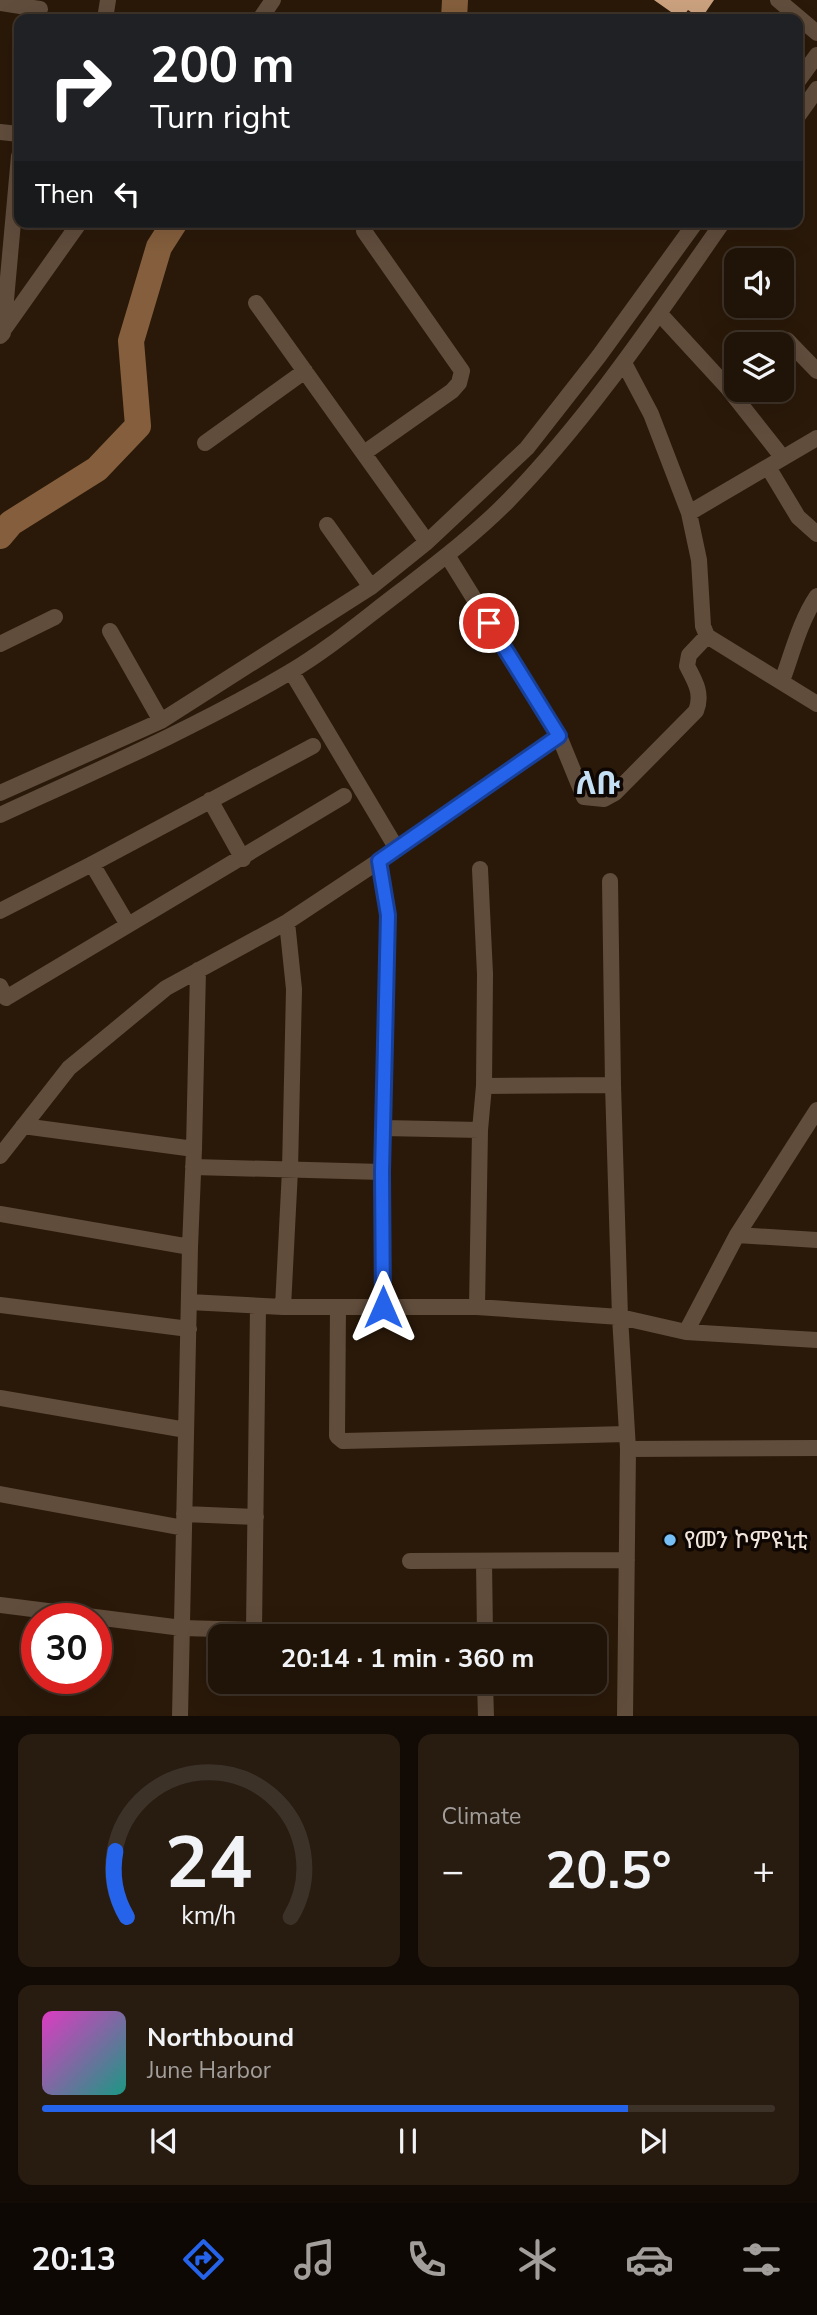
<!DOCTYPE html>
<html lang="en">
<head>
<meta charset="utf-8">
<style>
  body { margin:0; font-family:"Nunito Sans","Noto Sans Ethiopic",sans-serif; background:#281c11; color:#f1f3f6; height:100vh; display:flex; flex-direction:column; font-size:26px; white-space:nowrap }
  * { box-sizing:border-box; margin:0 }
  p { font-size:23px; color:#a29e9b }
  .icon { flex:none; width:38px; height:38px; fill:none; stroke:currentColor; stroke-width:2; stroke-linecap:round; stroke-linejoin:round }
  .map { position:relative; height:1716px; overflow:hidden }
  .side { display:flex; flex-direction:column; gap:18px; padding:18px; background:#120a04; flex:1 }
  .side>* { flex:none }
  .top-card { position:absolute; left:14px; top:14px; width:789px; height:214px; border-radius:14px; box-shadow:0 7px 28px #0002,0 0 0 2px #3d3228; background:#202124; color:#fff; overflow:hidden }
  .controls { position:absolute; left:724px; top:248px; display:grid; gap:14px }
  .controls a { display:grid; place-items:center; width:70px; height:70px; border-radius:14px; background:#201307; box-shadow:0 7px 28px #0002,0 0 0 2px #3d3228; font-size:35px }
  .speed { position:absolute; left:21px; top:1603px; display:flex; gap:14px; font-size:35px; font-weight:700; text-align:center }
  .speed>* { display:grid; place-content:center; width:91px; height:91px; border-radius:50%; background:#201307; box-shadow:0 7px 28px #0002,0 0 0 2px #3d3228; line-height:1 }
  .speed .limit { border:10px solid #d22; background:#fff; color:#111 }
  .pin { position:absolute; display:grid; place-items:center; width:60px; height:60px; color:#fff; margin:-30px; border:4px solid #fff; border-radius:50%; box-shadow:0 2px 7px #0007 }
  .me { position:absolute; width:77px; margin:-38px; rotate:0deg; stroke-linejoin:round; filter:drop-shadow(0 0 5px #0008) }
  .turn { display:flex; align-items:center; gap:24px; height:147px; padding:0 21px; font-size:32px }
  .turn .icon { width:91px; height:91px; stroke-width:2.5 }
  .turn b { display:block; font-size:49px; line-height:60px }
  .then { display:flex; align-items:center; height:66px; padding:0 21px; background:#0003; gap:14px; font-size:26px }
  .big { font-size:52px; font-weight:700; line-height:1.1 }
  .side .tile { flex:1; display:flex; flex-direction:column; justify-content:center; gap:10px; min-width:0; padding:0 24px; border-radius:14px; background:#281c11 }
  .side .dial { align-items:center; gap:0 }
  .dial svg { height:182px; overflow:visible; fill:none; stroke:#3d3228; stroke-width:7; stroke-linecap:round; text-anchor:middle }
  .dial text { fill:#f1f3f6; stroke:none }
  .song { display:flex; align-items:center; gap:21px }
  .cover { width:84px; height:84px; border-radius:10px; background:linear-gradient(135deg,hsl(310 70% 55%),hsl(170 70% 35%)) }
  .played { height:7px; border-radius:4px; background:linear-gradient(90deg,#2563eb 80%,#3d3228 80%) }
  .keys { display:flex; justify-content:space-around; direction:ltr }
  .heat { display:flex; justify-content:space-between; align-items:center; font-size:38px; direction:ltr }
  .side .tiles { flex:1; display:grid; gap:18px; grid-template-columns:1fr 1fr }
  .tile:last-child { grid-column:span 2 }
  .trip { position:absolute; left:208px; top:1624px; width:399px; height:70px; border-radius:14px; background:#201307; box-shadow:0 7px 28px #0002,0 0 0 2px #3d3228; font-weight:700; line-height:70px; text-align:center }
  .tab-bar { display:flex; height:112px; justify-content:space-around; align-items:center; background:#0d0803; color:#a29e9b }
  .tab-bar .icon { width:49px; height:49px }
  .tab-bar .on { color:#2563eb }
  .tab-bar b { font-size:32px; color:#f1f3f6 }
  .map>svg:first-child { display:block }
</style>
</head>
<body>
<div class="map">
<svg width="817" height="1717" viewBox="0 0 817 1717">
  <rect width="100%" height="100%" fill="#2a1909"/>
  <g fill="none" stroke-linecap="round" stroke-linejoin="round">
    <path stroke="#855f3d" stroke-width="26" d="M454 19 455 0
      M0 536 11 523 97 469 138 426 131 341 159 247 175 222"/>
  </g>
  <path fill="#cca27f" d="M654 0H714L701 19 688 10 681 19Z"/>
  <g fill="none" stroke-linecap="round" stroke-linejoin="round">
    <path stroke="#614d3c" stroke-width="16" d="M778 0 817 33
      M0 3 40 9
      M105 19 108 0
      M260 19 273 0
      M798 81 817 55
      M798 116 817 89
      M0 132 19 134
      M256 303 427 542
      M659 313 727 387 783 458
      M2 332 80 222
      M0 336 3 333 19 156
      M787 340 817 371
      M624 363 651 414 689 513 699 560 703 626 707 636 817 704
      M205 443 305 371
      M364 453 452 391 459 383 462 371 364 231
      M768 467 798 517 817 534
      M689 513 817 438
      M327 525 371 587
      M110 631 161 721
      M0 644 55 617
      M291 671 397 849
      M782 681C792 654 800 621 817 596
      M559 736 584 797 604 799 615 793 696 711C703 694 695 681 687 666L689 655 707 636
      M0 793 161 721 371 587 427 542 527 448 599 356 696 222
      M210 800 243 859
      M0 815C98 770 197 727 290 672 329 649 365 618 401 591 437 563 474 535 506 503 589 418 655 319 723 222
      M379 861 388 915 382 1172 383 1307
      M92 864 128 925
      M610 881 613 1085 620 1317 628 1449 625 1717
      M0 911 92 864 313 746
      M0 986 6 998 344 796
      M484 1086 613 1085
      M23 1126 194 1149 190 1247 180 1717
      M384 1128 480 1130
      M194 1149 198 970
      M0 1156 69 1068 166 988 287 922 397 849 559 736 447 555
      M193 1167 382 1172
      M0 1214 190 1247
      M737 1235 817 1240
      M189 1302 283 1307H477L620 1317 686 1332 817 1340
      M0 1305 189 1329
      M283 1307 290 1170 294 989 287 922
      M338 1307 337 1436 343 1441 627 1434
      M477 1307 480 1130 484 1086 485 974 480 869
      M686 1332 737 1235 817 1110
      M0 1398 186 1430
      M628 1449 817 1448
      M0 1494 184 1528
      M184 1514 256 1517
      M410 1561 627 1560
      M484 1561 485 1636
      M0 1605 182 1628 254 1630 305 1636
      M254 1630 258 1306
      M485 1682 486 1717"/>
  </g>
  <g fill="none" stroke-linecap="round" stroke-linejoin="round">
    <defs>
      <path id="route" d="M383 1307 382 1172 388 915 379 861 559 736 489 623"/>
    </defs>
    <use href="#route" stroke="#184099" stroke-width="18"/>
    <use href="#route" stroke="#2563eb" stroke-width="12"/>
  </g>
  <circle fill="#76c0f7" stroke="#0d0602" stroke-width="2.5" cx="670" cy="1540" r="7"/>
  <g text-anchor="middle" dominant-baseline="central" stroke-width="7" stroke-linejoin="round" paint-order="stroke">
    <g font-size="24" fill="#f3e7dd" stroke="#0d0602" text-anchor="start">
      <text x="684" y="1540">የመን ኮምዩኒቲ</text>
    </g>
    <g font-size="32" font-weight="bold" fill="#c4def3" stroke="#0d0602">
      <text x="598" y="783">ለቡ</text>
    </g>
  </g>
</svg>
<div class="controls">
<a><svg class="icon" aria-label="sound" viewBox="0 0 24 24"><path d="M4 9h4l5-4v14l-5-4H4zM17 9q2 3 0 6"/></svg></a>
<a><svg class="icon" aria-label="layers" viewBox="0 0 24 24"><path d="M12 4l9 5-9 5-9-5zM3 14l9 5 9-5"/></svg></a>
</div>
<div class="speed"><div class="limit">30</div></div>
<div class="pin" style="left:489px;top:623px;background:#d93025"><svg class="icon" aria-label="arrive" viewBox="0 0 24 24"><path d="M6 21V4h12l-3 4 3 4H6"/></svg></div>
<svg class="me" style="left:383px;top:1307px" viewBox="-20 -20 40 40"><path d="M0-17L14 15 0 8-14 15z" fill="#2563eb" stroke="#fff" stroke-width="4"/></svg>
<div class="trip">20:14 · 1 min · 360 m</div>
<div class="top-card">
<div class="turn"><svg class="icon" aria-label="right" viewBox="0 0 24 24"><path d="M7 20v-9h11M14 6l5 5-5 5"/></svg><div><b>200 m</b>Turn right</div></div>
<div class="then">Then<svg class="icon" aria-label="left" viewBox="0 0 24 24"><path d="M17 20v-9H6M10 6l-5 5 5 5"/></svg></div>
</div>
</div>
<section class="side">
<div class="tiles">
<div class="tile dial"><svg viewBox="0 0 100 80">
<path d="M14 69A42 42 0 1 1 86 69"/>
<path d="M14 69A42 42 0 0 1 9 40" stroke="#2563eb"/>
<text x="50" y="56" font-size="32" font-weight="700">24</text>
<text x="50" y="72" font-size="11">km/h</text>
</svg></div>
<div class="tile"><p>Climate</p>
<div class="heat"><a>−</a><b class="big">20.5°</b><a>+</a></div>
</div>
<div class="tile">
<div class="song"><i class="cover"></i><div><b>Northbound</b><p>June Harbor</p></div></div>
<div class="played"></div>
<div class="keys"><svg class="icon" aria-label="previous" viewBox="0 0 24 24"><path d="M18 5L8 12l10 7zM5 5v14"/></svg><svg class="icon" aria-label="pause" viewBox="0 0 24 24"><path d="M8 5v14M16 5v14"/></svg><svg class="icon" aria-label="next" viewBox="0 0 24 24"><path d="M6 5l10 7-10 7zM19 5v14"/></svg></div>
</div>
</div>
</section>
<nav class="tab-bar">
<b>20:13</b>
<svg class="icon on" aria-label="directions" viewBox="0 0 24 24"><path d="M12 3l9 9-9 9-9-9zM9 14v-3h6M13 9l2 2-2 2"/></svg>
<svg class="icon" aria-label="music" viewBox="0 0 24 24"><path d="M9 18V5l10-2v13"/><circle cx="6" cy="18" r="3"/><circle cx="16" cy="16" r="3"/></svg>
<svg class="icon" aria-label="phone" viewBox="0 0 24 24"><path d="M5 4h4l2 5-3 2q2 4 5 5l2-3 5 2v4C11 20 4 13 5 4z"/></svg>
<svg class="icon" aria-label="climate" viewBox="0 0 24 24"><path d="M12 3v18M4 7l16 10M4 17L20 7"/></svg>
<svg class="icon" aria-label="car" viewBox="0 0 24 24"><path d="M5 17H2v-5l4-1 3-4h7l3 4 3 1v5h-3M9 17h6M6 11h13"/><circle cx="7" cy="17" r="2"/><circle cx="17" cy="17" r="2"/></svg>
<svg class="icon" aria-label="filters" viewBox="0 0 24 24"><path d="M4 7h16M4 17h16"/><circle cx="9" cy="7" r="2"/><circle cx="15" cy="17" r="2"/></svg>
</nav>
</body>
</html>
